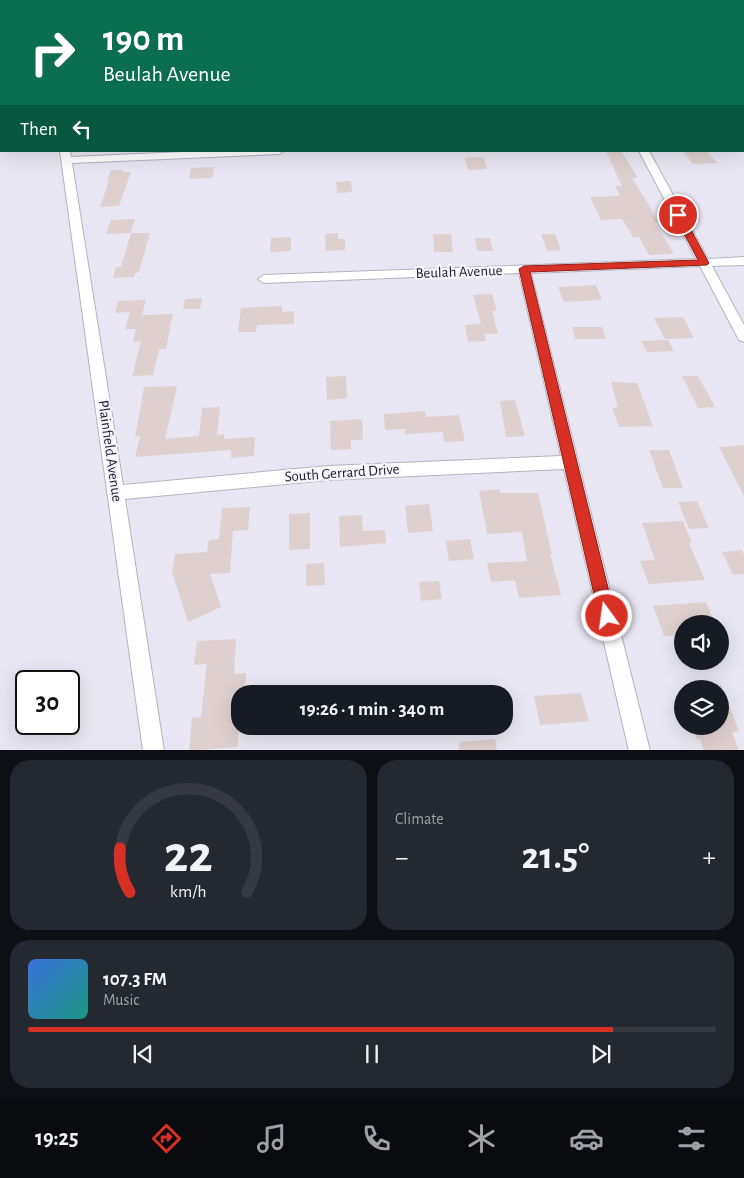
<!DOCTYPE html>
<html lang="en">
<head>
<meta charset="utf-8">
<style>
  body { margin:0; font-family:"Alegreya Sans",sans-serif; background:#242831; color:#f1f3f6; height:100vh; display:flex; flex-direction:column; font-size:19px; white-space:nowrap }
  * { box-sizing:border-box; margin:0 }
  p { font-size:16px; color:#9ea1a6 }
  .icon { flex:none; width:28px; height:28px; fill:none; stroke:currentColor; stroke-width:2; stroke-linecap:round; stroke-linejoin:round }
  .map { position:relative; height:750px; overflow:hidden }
  .sheet { display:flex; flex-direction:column; gap:10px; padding:10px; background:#0d0f14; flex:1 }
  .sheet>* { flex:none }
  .guide { position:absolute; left:0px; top:0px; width:745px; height:152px; box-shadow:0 5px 20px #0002; background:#0b6e4f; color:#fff; overflow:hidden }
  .fabs { position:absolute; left:674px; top:615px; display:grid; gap:10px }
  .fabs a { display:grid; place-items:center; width:55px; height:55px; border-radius:50%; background:#171b24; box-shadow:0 5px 20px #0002; font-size:25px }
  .speed { position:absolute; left:15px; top:670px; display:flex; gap:10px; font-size:25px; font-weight:700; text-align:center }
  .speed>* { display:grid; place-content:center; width:65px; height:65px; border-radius:50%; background:#171b24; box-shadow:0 5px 20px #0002; line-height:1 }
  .speed .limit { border:2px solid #111; border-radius:8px; background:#fff; color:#111 }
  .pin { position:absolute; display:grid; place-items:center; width:42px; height:42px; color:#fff; margin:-21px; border:2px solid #fff; border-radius:50%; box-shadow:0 1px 5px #0007 }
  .me { position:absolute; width:55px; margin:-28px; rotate:346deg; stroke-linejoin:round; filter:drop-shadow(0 0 4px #0008) }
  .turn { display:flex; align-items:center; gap:18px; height:105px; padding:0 20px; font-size:22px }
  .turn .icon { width:65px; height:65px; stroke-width:2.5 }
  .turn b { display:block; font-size:35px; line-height:42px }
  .then { display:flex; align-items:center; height:48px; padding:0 20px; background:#0003; gap:10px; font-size:19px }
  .big { font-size:38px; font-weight:700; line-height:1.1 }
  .sheet .tile { flex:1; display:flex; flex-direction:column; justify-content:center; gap:8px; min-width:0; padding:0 18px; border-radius:20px; background:#242831 }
  .sheet .dial { align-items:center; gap:0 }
  .dial svg { height:130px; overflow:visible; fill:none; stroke:#363941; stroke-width:7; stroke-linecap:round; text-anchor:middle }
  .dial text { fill:#f1f3f6; stroke:none }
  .song { display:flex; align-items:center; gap:15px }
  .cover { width:60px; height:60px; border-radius:8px; background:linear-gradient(135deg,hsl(220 70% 55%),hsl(170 70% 35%)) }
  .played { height:5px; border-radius:2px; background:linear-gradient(90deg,#d93025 85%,#363941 85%) }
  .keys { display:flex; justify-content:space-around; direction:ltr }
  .heat { display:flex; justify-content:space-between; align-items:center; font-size:28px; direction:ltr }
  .sheet .tiles { flex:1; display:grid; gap:10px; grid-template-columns:1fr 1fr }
  .tile:last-child { grid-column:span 2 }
  .trip { position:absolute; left:231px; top:685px; width:282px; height:50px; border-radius:20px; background:#171b24; box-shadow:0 5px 20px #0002; font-weight:700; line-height:50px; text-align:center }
  .menu { display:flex; height:80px; justify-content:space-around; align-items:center; background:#090b0e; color:#9ea1a6 }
  .menu .icon { width:35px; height:35px }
  .menu .selected { color:#d93025 }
  .menu b { font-size:22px; color:#f1f3f6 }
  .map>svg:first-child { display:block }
</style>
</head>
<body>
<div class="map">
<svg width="744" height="751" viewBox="0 0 744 751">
  <rect width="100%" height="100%" fill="#e8e6f2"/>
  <path fill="#ded0cf" d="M606 151H621L638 178H632L650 207 658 222 655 223 674 254 649 255 639 237H633L622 219 601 220 590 197 620 196 615 186H622Z
    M683 151H707L717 163 693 164Z
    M483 157 487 169 468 170 465 158Z
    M214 167 212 178 189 179 191 168Z
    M111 170H123L122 172H131L119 206 100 207 109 181H107Z
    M351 181 352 192 337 193 336 182Z
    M135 219 130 233 106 234 111 220Z
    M131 233H150L139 272 135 273 134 277 113 278 116 267H121Z
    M338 233V239H345V250L326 251 325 234Z
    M433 234H451L453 252H434Z
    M541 234H555L561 250 547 251Z
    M291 237V251L270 252 271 238Z
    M475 238H490L493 251H477Z
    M596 285 602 300 564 302 558 287Z
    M492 294 497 311H492L498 334H484L486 341 468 342 465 325 481 324 473 295Z
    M202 298 200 309H183L185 299Z
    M146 300 142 315 173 314 166 349H159L153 375 132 376 141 341 133 342 136 329H125L130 312 115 313 118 301Z
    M282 306V312L294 311V324L257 325 256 332H238L241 308Z
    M683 317 694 338 665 339 654 318Z
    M572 327H602L606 339H575Z
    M668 340 674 351 647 352 641 341Z
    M346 376 347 398 327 400 326 377Z
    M682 376H698L715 407 698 408Z
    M611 382 637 383 653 426 619 427 612 408 618 407Z
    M177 386 165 439 199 436 202 408 220 407 217 435 224 434V439L255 437 254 456 231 458V450L135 457 140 436 135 437 144 387Z
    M515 400 525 436 506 437 500 401Z
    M425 411 426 417 459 415 465 441 444 442 443 432 405 434V429L385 430 384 414Z
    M362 419 363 440H351V449L331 450 330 421Z
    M744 445V496L719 447Z
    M649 450H669L683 488H663Z
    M499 489 500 493H538L552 554H550L561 595 519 598 515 580 491 582 487 563 527 561 522 532 487 534 479 491Z
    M697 501 709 528 689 529 678 502Z
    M429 504 433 531 408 533 405 506Z
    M250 507 248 530 233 531 230 573 210 574 221 607 188 622 172 572 175 554 207 552 209 540 219 539 222 508Z
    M310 513V549L289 550V514Z
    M362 515 363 531 385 530 386 543 340 547 339 516Z
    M683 521 692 543H689L705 580 649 584 640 561 655 560 642 523Z
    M470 539 474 559 449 561 446 541Z
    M742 550 744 555V574L733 575 722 552Z
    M324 563 325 585 306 586V564Z
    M439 581 442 599 421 601 419 582Z
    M706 602 715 624H682V635L664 636 653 606Z
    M236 639 234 674 246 673 245 694H240L238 747 189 751 192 718 201 717 207 664 194 665 197 641Z
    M720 683 739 731 732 732 739 751H704L700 739H697L692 726H720Z
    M581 693 589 721 540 725 534 696Z
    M495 739 497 751H459V742Z"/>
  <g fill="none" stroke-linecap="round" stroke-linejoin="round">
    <defs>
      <path id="street" d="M38 0H45V1H39Z
        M60 151H70L71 157 205 151H284L279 154 72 163 123 485 328 466 561 456 519 273 264 283 258 279 264 275 696 259 639 151H649L708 259 744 257V265L712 266 744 325V342L739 340 700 266 531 273 650 751H629L564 469 328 480 125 499 164 751H143Z"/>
    </defs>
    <use href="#street" stroke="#b4b3bd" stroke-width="2"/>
    <use href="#street" fill="#fff" fill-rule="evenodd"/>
  </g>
  <path fill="#d93025" stroke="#8d1f18" d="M678 212 683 215 709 263 707 265 530 272 615 616 612 621 607 623 602 621 599 616 519 269 524 266 698 260 674 215Z"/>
  <g text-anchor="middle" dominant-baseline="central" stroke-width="4.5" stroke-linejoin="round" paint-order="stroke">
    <g font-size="15" fill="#1f1e22" stroke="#f5f4ff">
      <text transform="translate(459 272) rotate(-2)">Beulah Avenue</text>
      <text transform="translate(110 451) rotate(82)">Plainfield Avenue</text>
      <text transform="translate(342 473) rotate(-4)">South Gerrard Drive</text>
    </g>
  </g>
</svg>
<div class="fabs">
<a><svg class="icon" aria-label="sound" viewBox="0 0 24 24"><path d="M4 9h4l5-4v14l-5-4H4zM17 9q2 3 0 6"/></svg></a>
<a><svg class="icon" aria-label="layers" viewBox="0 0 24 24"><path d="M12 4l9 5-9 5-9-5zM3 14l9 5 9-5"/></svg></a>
</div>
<div class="speed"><div class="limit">30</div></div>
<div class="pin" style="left:678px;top:215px;background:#d93025"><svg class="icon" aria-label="arrive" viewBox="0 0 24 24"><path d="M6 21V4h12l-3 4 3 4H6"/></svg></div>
<svg class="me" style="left:607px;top:616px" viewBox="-20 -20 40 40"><circle r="17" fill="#d93025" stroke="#fff" stroke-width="3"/><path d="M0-11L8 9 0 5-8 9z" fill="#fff"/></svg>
<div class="trip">19:26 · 1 min · 340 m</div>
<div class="guide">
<div class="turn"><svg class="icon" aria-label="right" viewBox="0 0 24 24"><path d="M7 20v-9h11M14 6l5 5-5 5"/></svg><div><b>190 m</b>Beulah Avenue</div></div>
<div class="then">Then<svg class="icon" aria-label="left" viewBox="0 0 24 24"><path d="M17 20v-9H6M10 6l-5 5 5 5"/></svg></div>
</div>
</div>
<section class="sheet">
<div class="tiles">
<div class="tile dial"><svg viewBox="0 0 100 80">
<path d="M14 69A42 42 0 1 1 86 69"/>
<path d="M14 69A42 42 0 0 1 8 42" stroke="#d93025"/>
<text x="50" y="56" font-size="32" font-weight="700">22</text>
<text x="50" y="72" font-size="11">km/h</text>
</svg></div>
<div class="tile"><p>Climate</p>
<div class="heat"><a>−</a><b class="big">21.5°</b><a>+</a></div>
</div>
<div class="tile">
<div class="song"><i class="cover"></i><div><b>107.3 FM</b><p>Music</p></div></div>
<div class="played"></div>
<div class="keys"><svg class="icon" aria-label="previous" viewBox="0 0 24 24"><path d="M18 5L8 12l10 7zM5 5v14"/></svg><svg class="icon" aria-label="pause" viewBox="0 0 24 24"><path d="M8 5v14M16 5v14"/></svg><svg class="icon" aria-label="next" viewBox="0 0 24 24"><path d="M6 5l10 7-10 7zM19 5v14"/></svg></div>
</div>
</div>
</section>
<nav class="menu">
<b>19:25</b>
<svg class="icon selected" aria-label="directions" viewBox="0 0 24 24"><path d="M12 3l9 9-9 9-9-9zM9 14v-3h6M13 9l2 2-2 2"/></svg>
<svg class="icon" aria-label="music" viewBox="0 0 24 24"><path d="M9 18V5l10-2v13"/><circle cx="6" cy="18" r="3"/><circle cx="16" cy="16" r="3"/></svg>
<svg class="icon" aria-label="phone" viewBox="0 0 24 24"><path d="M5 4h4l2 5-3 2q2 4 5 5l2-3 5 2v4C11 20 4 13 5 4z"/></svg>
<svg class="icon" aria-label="climate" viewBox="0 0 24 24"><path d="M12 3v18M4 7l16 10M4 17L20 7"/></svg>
<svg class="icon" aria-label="car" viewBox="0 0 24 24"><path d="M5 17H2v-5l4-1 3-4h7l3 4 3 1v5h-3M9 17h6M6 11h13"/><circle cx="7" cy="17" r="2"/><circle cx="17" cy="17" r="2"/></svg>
<svg class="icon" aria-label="filters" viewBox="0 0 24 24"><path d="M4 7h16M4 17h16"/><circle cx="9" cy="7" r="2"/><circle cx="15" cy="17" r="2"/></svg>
</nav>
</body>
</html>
